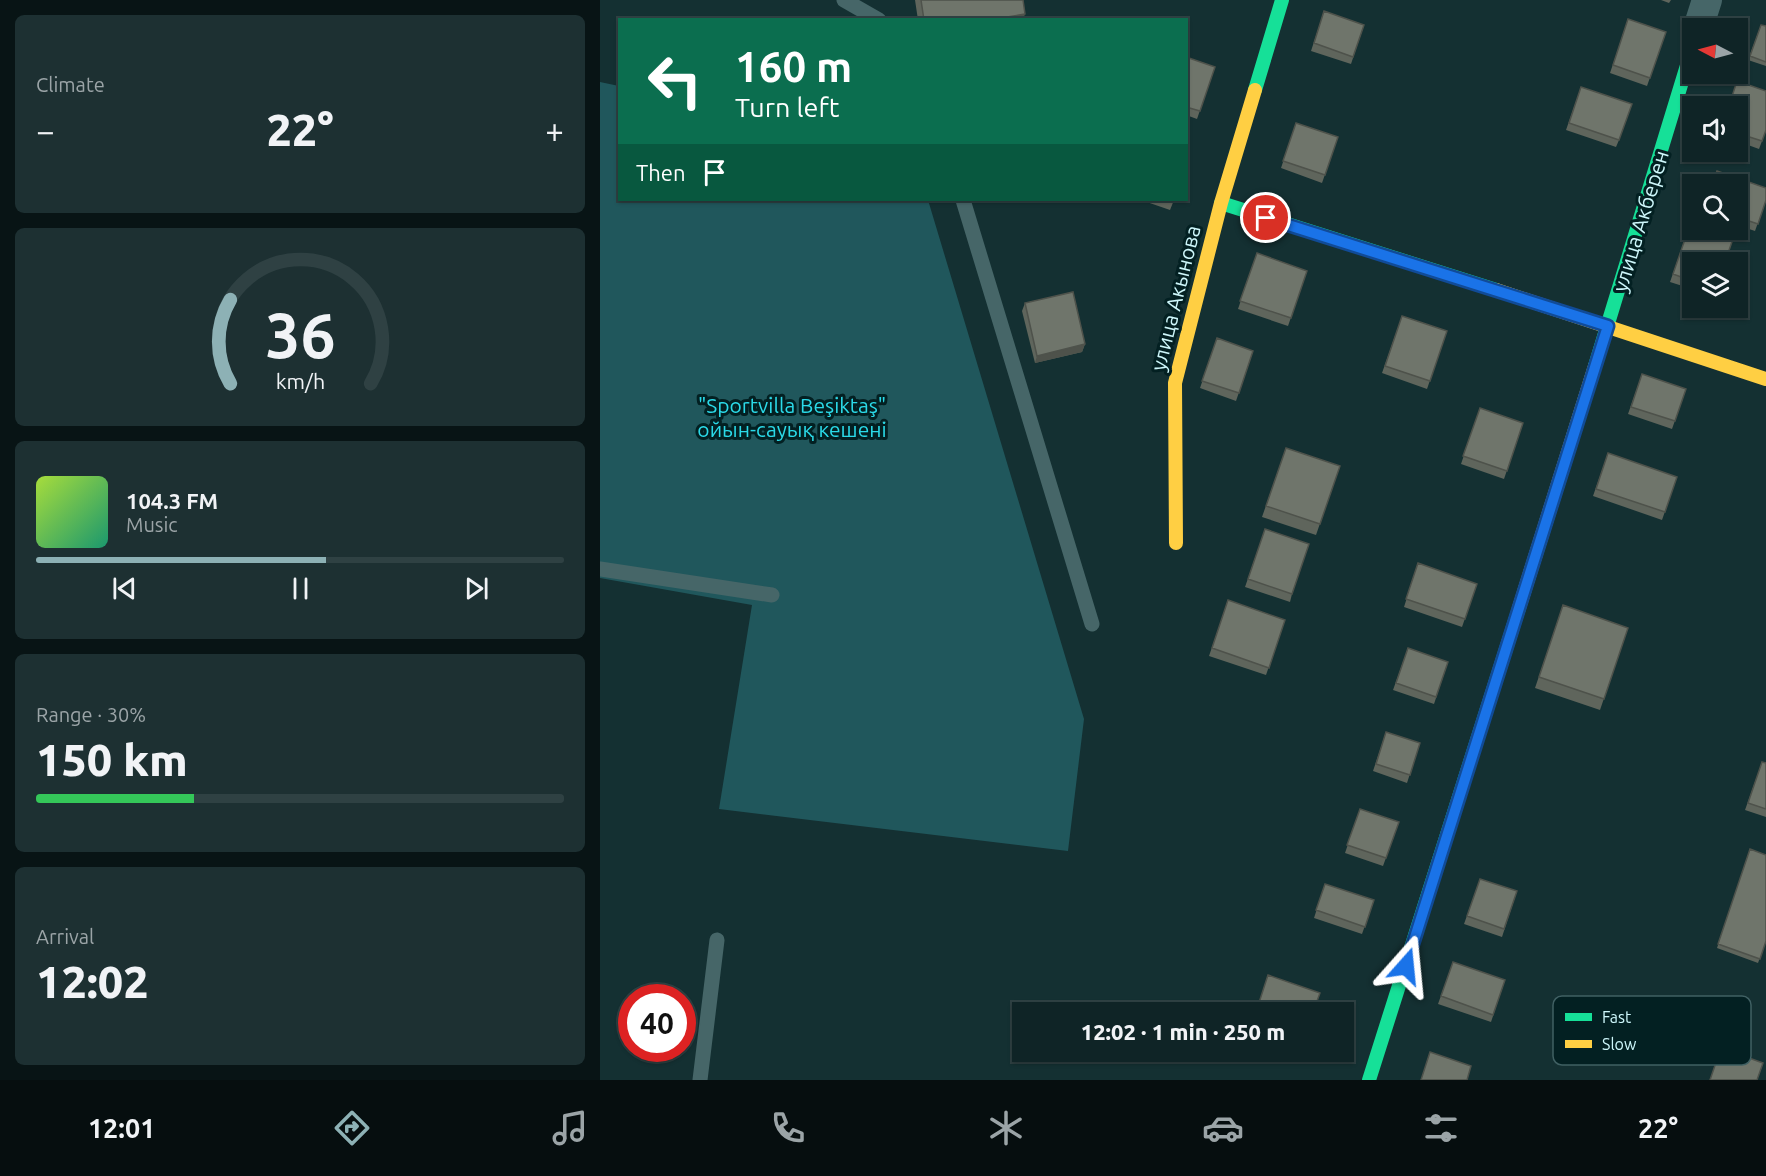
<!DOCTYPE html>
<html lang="en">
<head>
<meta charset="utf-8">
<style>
  body { margin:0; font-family:Ubuntu,sans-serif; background:#1d3032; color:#f1f3f6; height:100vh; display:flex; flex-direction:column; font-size:22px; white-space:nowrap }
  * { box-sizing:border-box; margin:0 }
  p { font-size:20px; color:#9ba4a7 }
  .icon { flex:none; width:33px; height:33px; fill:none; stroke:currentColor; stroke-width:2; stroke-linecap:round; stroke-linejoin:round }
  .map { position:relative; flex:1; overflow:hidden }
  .sheet { display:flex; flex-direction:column; gap:15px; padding:15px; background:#081415; width:600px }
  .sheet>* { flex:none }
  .hud { position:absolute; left:18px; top:18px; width:570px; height:183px; border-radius:0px; box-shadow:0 2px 4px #0004,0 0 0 2px #2f4143; background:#0b6e4f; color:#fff; overflow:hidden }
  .needle { width:39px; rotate:276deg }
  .buttons { position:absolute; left:1082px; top:18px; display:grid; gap:12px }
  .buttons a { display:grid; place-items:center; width:66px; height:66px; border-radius:0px; background:#0f2426; box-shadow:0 2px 4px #0004,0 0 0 2px #2f4143; font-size:30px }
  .speed { position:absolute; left:18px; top:984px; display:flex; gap:12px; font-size:30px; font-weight:700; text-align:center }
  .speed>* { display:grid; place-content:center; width:78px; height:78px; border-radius:50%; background:#0f2426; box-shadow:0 2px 4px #0004,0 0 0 2px #2f4143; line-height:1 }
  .speed .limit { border:9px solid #d22; background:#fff; color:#111 }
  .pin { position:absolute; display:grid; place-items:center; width:51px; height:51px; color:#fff; margin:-26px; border:3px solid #fff; border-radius:50%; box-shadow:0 2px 6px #0007 }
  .me { position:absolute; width:66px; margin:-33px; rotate:18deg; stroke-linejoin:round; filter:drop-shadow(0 0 4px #0008) }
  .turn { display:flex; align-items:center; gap:21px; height:126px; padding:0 18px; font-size:27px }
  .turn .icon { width:78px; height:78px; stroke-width:2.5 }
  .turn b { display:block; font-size:42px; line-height:51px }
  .then { display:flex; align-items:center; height:57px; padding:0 18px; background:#0003; gap:12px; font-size:22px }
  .big { font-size:45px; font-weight:800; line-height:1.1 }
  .sheet .widget { flex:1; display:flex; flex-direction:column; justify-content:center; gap:9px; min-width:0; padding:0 21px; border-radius:9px; background:#1d3032 }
  .sheet .dial { align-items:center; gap:0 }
  .dial svg { height:156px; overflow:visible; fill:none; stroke:#2f4143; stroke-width:7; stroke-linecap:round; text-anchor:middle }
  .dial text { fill:#f1f3f6; stroke:none }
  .song { display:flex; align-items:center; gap:18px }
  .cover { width:72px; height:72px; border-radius:9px; background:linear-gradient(135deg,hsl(80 70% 55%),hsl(160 70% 35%)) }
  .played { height:6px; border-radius:3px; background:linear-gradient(90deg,#8db1b5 55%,#2f4143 55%) }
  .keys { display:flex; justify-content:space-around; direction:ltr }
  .heat { display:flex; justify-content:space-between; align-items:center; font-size:33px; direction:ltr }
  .charge { height:9px; border-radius:4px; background:linear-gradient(90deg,#34c759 30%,#2f4143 0) }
  .trip { position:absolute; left:412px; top:1002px; width:342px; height:60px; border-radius:0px; background:#0f2426; box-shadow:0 2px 4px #0004,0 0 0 2px #2f4143; font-weight:800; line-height:60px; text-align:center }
  .tabs { display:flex; height:96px; justify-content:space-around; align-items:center; background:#060e0f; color:#9ba4a7 }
  .tabs .icon { width:42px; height:42px }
  .tabs .active { color:#8db1b5 }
  .tabs b { font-size:27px; color:#f1f3f6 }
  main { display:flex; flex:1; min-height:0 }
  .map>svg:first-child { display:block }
</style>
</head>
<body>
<main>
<section class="sheet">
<div class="widget"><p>Climate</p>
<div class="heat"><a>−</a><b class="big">22°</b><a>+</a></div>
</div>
<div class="widget dial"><svg viewBox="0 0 100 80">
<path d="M14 69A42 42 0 1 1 86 69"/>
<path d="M14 69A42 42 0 0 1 14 26" stroke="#8db1b5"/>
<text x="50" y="56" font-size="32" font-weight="700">36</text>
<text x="50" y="72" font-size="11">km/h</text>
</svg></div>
<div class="widget">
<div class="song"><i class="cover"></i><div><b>104.3 FM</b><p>Music</p></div></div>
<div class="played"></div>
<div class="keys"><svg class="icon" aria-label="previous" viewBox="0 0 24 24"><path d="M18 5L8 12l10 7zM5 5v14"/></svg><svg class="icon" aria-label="pause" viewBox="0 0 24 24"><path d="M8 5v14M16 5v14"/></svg><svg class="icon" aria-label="next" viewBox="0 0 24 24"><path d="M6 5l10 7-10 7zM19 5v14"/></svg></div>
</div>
<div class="widget"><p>Range · 30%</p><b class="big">150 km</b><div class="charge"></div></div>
<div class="widget"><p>Arrival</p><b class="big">12:02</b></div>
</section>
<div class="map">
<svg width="1166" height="1080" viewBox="0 0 1166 1080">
  <rect width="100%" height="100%" fill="#143032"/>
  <path fill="#20575c" d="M0 82 19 86 20 200H328L484 719 468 851 119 809 152 605 0 578Z"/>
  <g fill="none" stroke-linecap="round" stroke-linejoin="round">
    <path stroke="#466668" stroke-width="15" d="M244 0 279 20
      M363 200 492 624
      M0 569 172 595
      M100 1080 117 940"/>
    <path stroke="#466668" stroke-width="30" d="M1098 28 1107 0"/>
    <path stroke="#16e098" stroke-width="14" d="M655 90 682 0
      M621 203 896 290
      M995 366 1092 49
      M769 1080 919 608"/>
    <path stroke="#ffcf43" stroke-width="14" d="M896 290 1166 379
      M576 543 575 383 621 203 655 90
      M919 608 995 366"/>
  </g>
  <path fill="#5f655c" d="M315 0H423V20H318Z
    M1061 0H1071L1069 3Z
    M724 11 764 25 751 64 711 51Z
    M1028 19 1066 32 1047 86 1010 73Z
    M1161 25 1166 26V66L1148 60Z
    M586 57 615 67 597 119 586 115Z
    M981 87 1019 140 1016 147 966 130Z
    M1137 106 1162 141 1159 149 1137 141Z
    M696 123 738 137 722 183 681 168Z
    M1137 184 1166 200 1155 231 1137 225Z
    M541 200H574L570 210Z
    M1092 219V289L1070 282Z
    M657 253 707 271 688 326 638 309Z
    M425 303 485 344 482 352 435 363 422 311Z
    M802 316 847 331 827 389 782 373Z
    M617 338 653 351 636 401 600 388Z
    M1042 374 1086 389 1072 429 1028 414Z
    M880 408 923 423 904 479 861 464Z
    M686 448 740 466 716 535 662 517Z
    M1008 453 1077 477 1062 520 993 496Z
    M665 529 692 594 690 602 645 587Z
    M818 563 877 584 862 627 804 607Z
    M628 600 685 620 666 675 609 656Z
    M963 605 1028 628 1000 710 935 688Z
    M808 648 848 662 834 704 793 690Z
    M786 732 820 743 807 783 773 771Z
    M1162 762 1166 763V817L1145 810Z
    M760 809 799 822 783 866 745 853Z
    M1150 849 1166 941 1158 963 1117 948Z
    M880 879 917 891 902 937 864 924Z
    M725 884 774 900 762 934 714 918Z
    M853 962 905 980 891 1022 838 1004Z"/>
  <path fill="#4e524b" d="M425 14 423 20H389Z
    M485 344 482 352 435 363 437 356Z"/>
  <path fill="#6f756b" stroke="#4e524b" stroke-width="1.5" d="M321 0H423L425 14 389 20H324Z
    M724 11 764 25 753 57 714 43Z
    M1028 19 1066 32 1050 78 1013 65Z
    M1161 25 1166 26V62L1150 56Z
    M586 57 615 67 600 111 586 107Z
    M1137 81 1166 91V130L1162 141 1137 133V106H1129Z
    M981 87 1032 104 1019 140 969 123Z
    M696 123 738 137 725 175 683 161Z
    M1117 171 1166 188V200L1158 224 1137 217V184H1112Z
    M565 200H574L573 202Z
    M1092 219V230H1136L1125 262H1092V281L1073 274Z
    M657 253 707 271 691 318 640 301Z
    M473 292 485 344 437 356 425 303Z
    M802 316 847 331 830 381 785 366Z
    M617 338 653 351 639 393 602 381Z
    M1042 374 1086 389 1075 421 1031 407Z
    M880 408 923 423 907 471 863 456Z
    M686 448 740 466 720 524 666 506Z
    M1008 453 1077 477 1065 512 996 489Z
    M665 529 709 544 692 594 648 579Z
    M818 563 877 584 865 619 806 599Z
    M628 600 685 620 669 668 612 648Z
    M963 605 1028 628 1004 699 939 677Z
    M808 648 848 662 836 697 796 683Z
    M786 732 820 743 810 775 776 764Z
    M1162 762 1166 763V809L1148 803Z
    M760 809 799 822 786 858 747 845Z
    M1150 849 1166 855V941L1160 959 1118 944Z
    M880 879 917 891 904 929 867 916Z
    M725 884 774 900 765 927 716 910Z
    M853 962 905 980 893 1015 841 996Z
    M668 975 720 993 713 1012H656Z
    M1121 1048 1163 1063 1157 1080H1110Z
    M830 1052 871 1066 867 1080H821Z"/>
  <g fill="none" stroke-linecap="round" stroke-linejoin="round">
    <defs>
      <path id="route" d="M666 218 1008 326 806 966"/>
    </defs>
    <use href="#route" stroke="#114b97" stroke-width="15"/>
    <use href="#route" stroke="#1a73e8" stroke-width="10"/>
  </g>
  <g text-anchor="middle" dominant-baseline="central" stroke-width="6" stroke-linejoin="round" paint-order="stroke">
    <g font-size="21" fill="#cef7fb" stroke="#032022">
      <text transform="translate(1040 221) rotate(-73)">улица Акберен</text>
      <text transform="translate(575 298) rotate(-76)">улица Акынова</text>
    </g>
    <g font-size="21" fill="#2bdae8" stroke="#032022">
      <text x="192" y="405">"Sportvilla Beşiktaş"<tspan x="192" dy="24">ойын-сауық кешені</tspan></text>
    </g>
  </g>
  <rect x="953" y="996" width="198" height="69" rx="9" fill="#032022" stroke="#406063" stroke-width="1.5"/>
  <rect x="965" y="1013" width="27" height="8" fill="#16e098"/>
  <rect x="965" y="1040" width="27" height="8" fill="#ffcf43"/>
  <g font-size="16" fill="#cef7fb">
    <text x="1002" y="1023">Fast</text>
    <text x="1002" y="1050">Slow</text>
  </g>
</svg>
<div class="buttons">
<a><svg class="needle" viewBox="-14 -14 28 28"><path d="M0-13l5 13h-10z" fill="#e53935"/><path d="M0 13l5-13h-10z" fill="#9ba4a7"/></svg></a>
<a><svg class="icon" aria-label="sound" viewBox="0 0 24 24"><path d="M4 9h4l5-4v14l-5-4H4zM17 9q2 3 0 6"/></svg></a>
<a><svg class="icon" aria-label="search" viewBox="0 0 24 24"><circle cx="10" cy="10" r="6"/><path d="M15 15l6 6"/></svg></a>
<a><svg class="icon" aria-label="layers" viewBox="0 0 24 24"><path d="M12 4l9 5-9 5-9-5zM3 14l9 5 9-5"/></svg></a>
</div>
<div class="speed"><div class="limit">40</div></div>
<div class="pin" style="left:666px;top:218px;background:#d93025"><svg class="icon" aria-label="arrive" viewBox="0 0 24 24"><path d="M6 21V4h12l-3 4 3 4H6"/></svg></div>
<svg class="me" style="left:806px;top:966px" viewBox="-20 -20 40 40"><path d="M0-17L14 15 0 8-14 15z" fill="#1a73e8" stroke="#fff" stroke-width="4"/></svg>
<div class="trip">12:02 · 1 min · 250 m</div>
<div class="hud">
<div class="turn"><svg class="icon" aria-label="left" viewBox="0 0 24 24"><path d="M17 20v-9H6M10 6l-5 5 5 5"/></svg><div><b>160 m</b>Turn left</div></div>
<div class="then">Then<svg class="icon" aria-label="arrive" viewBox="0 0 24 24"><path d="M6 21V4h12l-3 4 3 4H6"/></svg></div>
</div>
</div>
</main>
<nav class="tabs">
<b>12:01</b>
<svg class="icon active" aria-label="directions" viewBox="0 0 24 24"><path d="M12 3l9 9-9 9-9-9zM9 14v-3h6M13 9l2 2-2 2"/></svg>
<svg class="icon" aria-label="music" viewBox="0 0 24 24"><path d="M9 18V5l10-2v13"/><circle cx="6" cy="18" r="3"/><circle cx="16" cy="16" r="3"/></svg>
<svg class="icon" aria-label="phone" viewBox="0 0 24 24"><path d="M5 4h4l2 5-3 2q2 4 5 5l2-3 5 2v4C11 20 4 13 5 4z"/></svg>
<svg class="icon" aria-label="climate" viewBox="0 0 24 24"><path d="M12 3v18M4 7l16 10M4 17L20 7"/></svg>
<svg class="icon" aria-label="car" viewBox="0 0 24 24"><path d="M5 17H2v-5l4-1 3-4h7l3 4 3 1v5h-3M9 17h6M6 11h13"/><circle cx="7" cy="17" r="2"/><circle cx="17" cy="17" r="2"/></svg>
<svg class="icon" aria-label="filters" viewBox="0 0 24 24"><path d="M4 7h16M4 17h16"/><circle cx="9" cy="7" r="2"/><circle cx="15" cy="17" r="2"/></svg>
<b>22°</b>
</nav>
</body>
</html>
